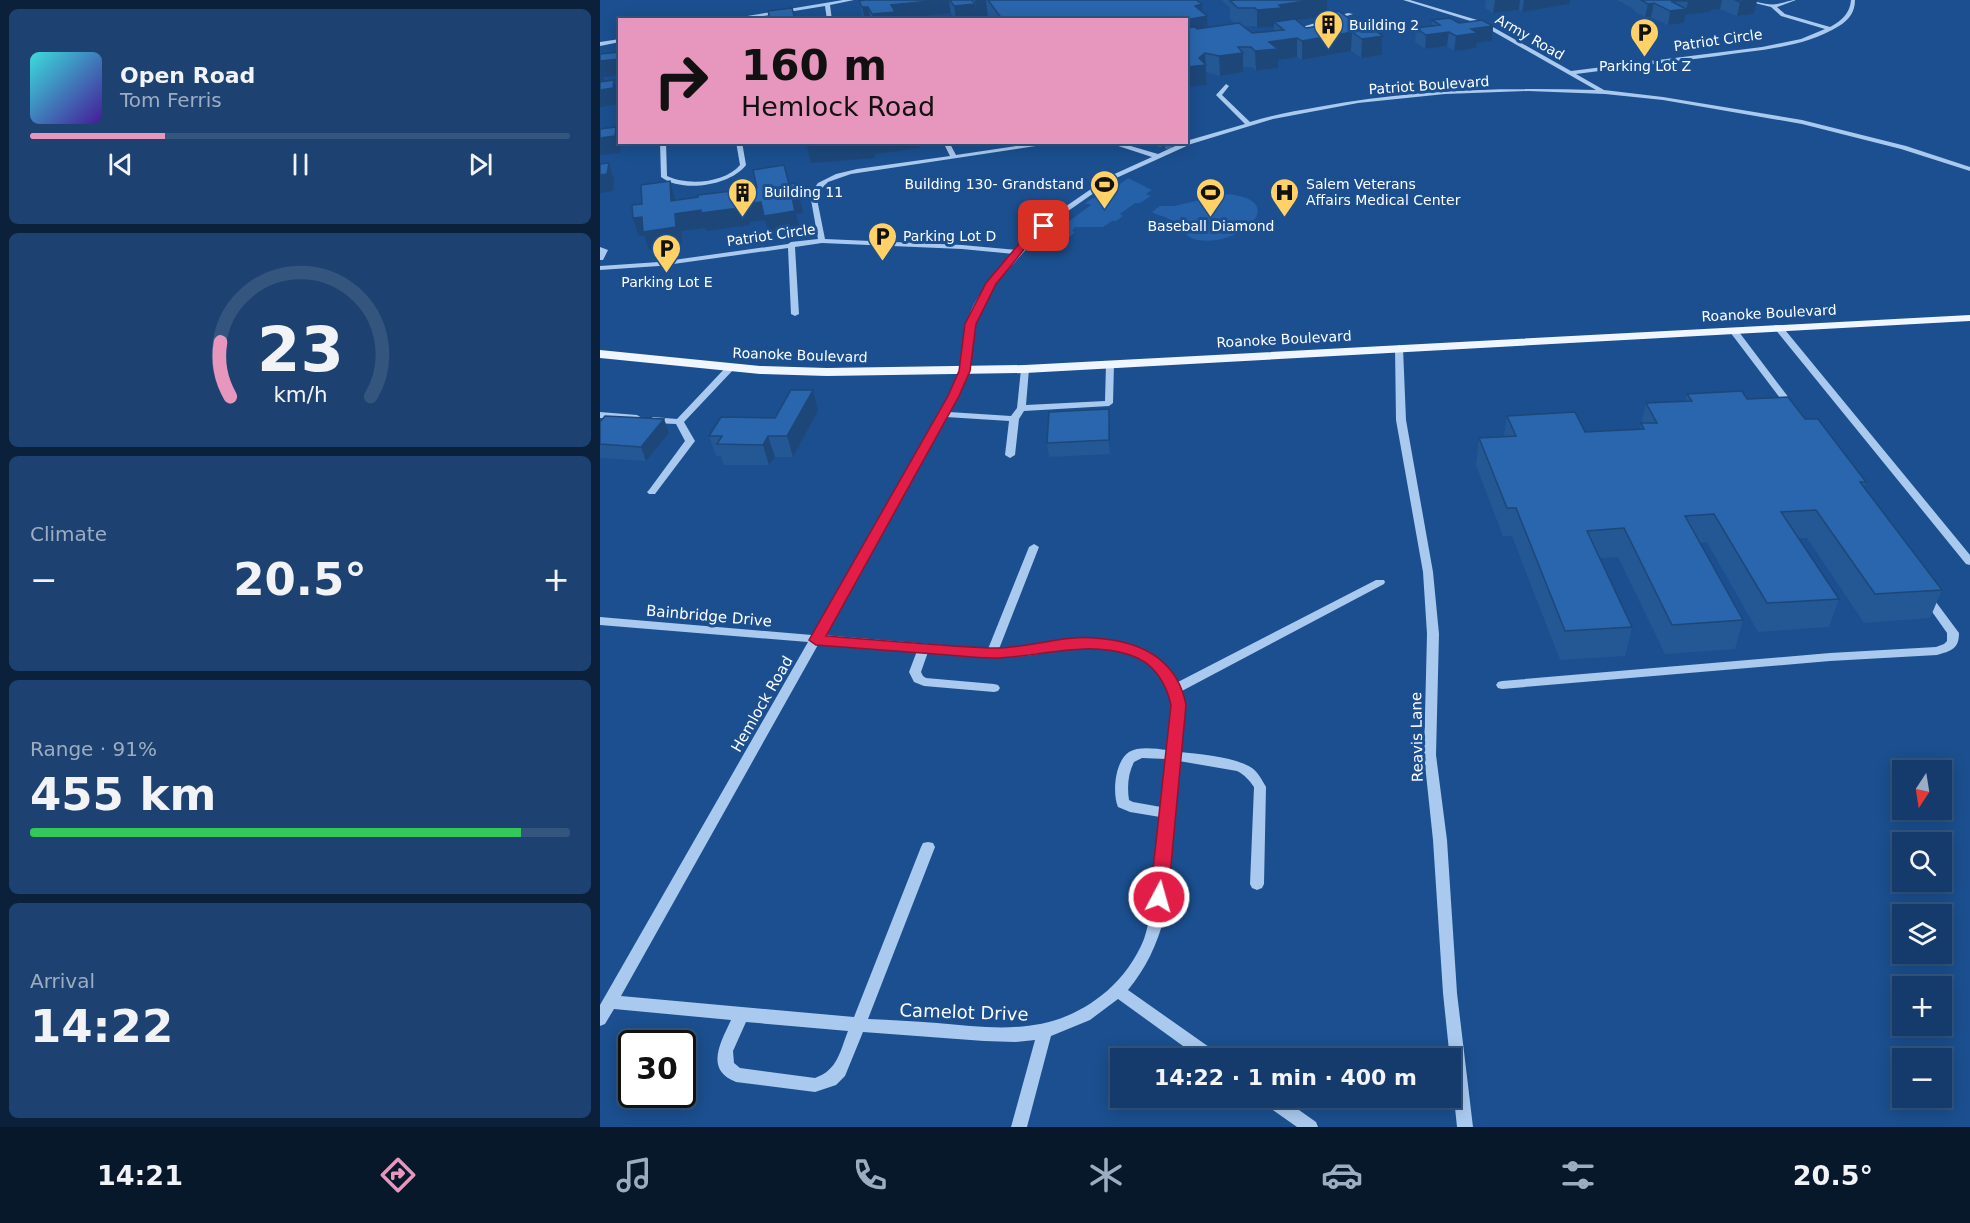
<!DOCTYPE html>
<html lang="en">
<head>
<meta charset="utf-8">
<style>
  body { margin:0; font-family:"DejaVu Sans",sans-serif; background:#1d4271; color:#f1f3f6; height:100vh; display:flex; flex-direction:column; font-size:22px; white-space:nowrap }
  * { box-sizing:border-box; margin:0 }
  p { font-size:20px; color:#9dadc1 }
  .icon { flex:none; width:33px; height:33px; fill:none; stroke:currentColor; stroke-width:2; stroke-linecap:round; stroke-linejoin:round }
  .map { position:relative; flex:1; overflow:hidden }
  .sheet { display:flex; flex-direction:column; gap:9px; padding:9px; background:#0b203b; width:600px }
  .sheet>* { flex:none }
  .banner { position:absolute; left:18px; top:18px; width:570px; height:126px; border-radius:0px; box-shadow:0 3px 15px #0003,0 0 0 2px #33557e; background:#e797bd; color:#111; overflow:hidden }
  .needle { width:39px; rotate:192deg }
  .buttons { position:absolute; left:1292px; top:760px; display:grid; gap:12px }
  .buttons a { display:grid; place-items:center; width:60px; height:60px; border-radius:0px; background:#143b6b; box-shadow:0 3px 15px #0003,0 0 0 2px #33557e; font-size:30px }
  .speed { position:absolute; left:18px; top:1030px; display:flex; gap:12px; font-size:30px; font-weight:700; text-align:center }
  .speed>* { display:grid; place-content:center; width:78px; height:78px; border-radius:50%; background:#143b6b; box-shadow:0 3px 15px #0003,0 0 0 2px #33557e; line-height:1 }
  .speed .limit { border:3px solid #111; border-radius:9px; background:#fff; color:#111 }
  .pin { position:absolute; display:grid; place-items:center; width:51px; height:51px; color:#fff; margin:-26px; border-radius:12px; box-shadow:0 3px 9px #0006 }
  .me { position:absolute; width:66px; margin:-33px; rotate:6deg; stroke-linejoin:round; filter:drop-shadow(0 0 4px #0008) }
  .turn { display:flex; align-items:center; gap:21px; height:126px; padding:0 24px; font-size:27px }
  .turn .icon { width:78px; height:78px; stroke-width:2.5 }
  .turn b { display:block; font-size:42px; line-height:51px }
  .big { font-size:45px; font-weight:700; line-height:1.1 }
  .sheet .card { flex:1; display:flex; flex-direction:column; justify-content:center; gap:9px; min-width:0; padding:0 21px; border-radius:9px; background:#1d4271 }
  .sheet .dial { align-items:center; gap:0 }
  .dial svg { height:156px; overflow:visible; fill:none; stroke:#33557e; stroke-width:7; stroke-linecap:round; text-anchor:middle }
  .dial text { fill:#f1f3f6; stroke:none }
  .song { display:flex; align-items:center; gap:18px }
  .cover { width:72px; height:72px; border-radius:9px; background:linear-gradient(135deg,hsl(180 70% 55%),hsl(260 70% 35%)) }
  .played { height:6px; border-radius:3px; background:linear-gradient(90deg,#e797bd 25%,#33557e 25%) }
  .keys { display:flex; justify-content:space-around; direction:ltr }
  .heat { display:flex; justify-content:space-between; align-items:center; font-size:33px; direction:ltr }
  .charge { height:9px; border-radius:4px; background:linear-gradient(90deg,#34c759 91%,#33557e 0) }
  .trip { position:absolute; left:510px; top:1048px; width:351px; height:60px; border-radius:0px; background:#143b6b; box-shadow:0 3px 15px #0003,0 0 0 2px #33557e; font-weight:700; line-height:60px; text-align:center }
  .menu { display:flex; height:96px; justify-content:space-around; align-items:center; background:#08182b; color:#9dadc1 }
  .menu .icon { width:42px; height:42px }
  .menu .on { color:#e797bd }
  .menu b { font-size:27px; color:#f1f3f6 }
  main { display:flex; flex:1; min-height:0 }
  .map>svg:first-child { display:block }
</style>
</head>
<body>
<main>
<section class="sheet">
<div class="card">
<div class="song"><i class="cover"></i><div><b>Open Road</b><p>Tom Ferris</p></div></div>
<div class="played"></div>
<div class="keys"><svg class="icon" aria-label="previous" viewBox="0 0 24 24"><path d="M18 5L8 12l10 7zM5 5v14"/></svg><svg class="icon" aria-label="pause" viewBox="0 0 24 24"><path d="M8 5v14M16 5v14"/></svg><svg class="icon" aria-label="next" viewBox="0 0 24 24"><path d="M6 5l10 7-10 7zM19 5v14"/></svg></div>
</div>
<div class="card dial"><svg viewBox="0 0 100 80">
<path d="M14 69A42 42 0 1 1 86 69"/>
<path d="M14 69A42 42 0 0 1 9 41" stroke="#e797bd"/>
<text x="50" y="56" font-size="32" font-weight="700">23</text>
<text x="50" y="72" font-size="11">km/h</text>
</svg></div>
<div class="card"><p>Climate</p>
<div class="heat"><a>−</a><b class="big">20.5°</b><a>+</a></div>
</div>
<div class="card"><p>Range · 91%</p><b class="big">455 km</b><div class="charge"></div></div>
<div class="card"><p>Arrival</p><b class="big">14:22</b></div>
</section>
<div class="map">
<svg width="1370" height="1127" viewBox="0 0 1370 1127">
  <rect width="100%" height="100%" fill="#1b4f8f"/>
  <path fill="#2461a8" d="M528 178 552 190 546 194 551 196 540 203H535L520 214 523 216 516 221H512L503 227H475L472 231 475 232 454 251 439 249 457 230 491 205 485 203 493 198 500 199Z
    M627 194C692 200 640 247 598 240 587 239 579 225 569 219 563 216 557 215 552 212L560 206H574Z"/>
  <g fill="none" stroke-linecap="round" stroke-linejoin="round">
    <path stroke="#3d69a0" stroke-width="7" stroke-dasharray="7 4" stroke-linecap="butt" d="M555 142 576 148"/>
    <path fill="#a9c9ee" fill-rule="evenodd" d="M243 0H254L230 5 232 20H227L225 6 138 20H123Z
      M803 0H810L884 22 971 71 1162 47 1201 39 1225 29 1181 16 1171 7 1143 0C1154 0 1167 6 1177 4 1184 3 1189 0 1196 0L1177 7 1185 14 1230 27C1241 21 1250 14 1251 0H1255C1255 12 1249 20 1239 26 1204 48 1158 50 1118 56 1071 62 1023 68 976 74L1004 90 1063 97 1202 120 1306 146 1370 167V171L1301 149 1202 124 1063 100 1005 94 928 91 845 94 758 103 673 119 591 144 514 179 448 225 395 284 384 302 374 329 368 373 349 412 411 416 417 408 421 369 425 366 429 369 426 405 505 401 506 364 510 361 514 364 513 403 509 406 424 411 419 419 415 455 410 458 405 455 409 421 346 417 223 635 388 649 429 547 434 544 439 547 399 649C410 648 421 649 432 647 442 646 453 643 463 641 509 634 551 642 576 683L776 580H784L785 582 784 584 580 692 584 705 580 752C600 754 635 757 652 768 658 772 662 780 666 787L664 884 662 888 657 890 652 888 650 884 654 787C649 780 645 775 637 771L579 761 564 918C557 945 546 968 528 990L619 1054 622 1059H601L518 999 490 1020 451 1036 427 1127H411L435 1040 415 1042 384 1041 263 1032 245 1076 236 1085 215 1092 136 1082C104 1070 121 1042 131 1020L14 1009 5 1024 0 1026V1005L208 642 0 625V617L212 635 357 380C364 363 362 346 365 329 372 298 393 276 414 254L362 249 222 243 195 247 199 314 195 316 191 314 188 248 59 266 0 270V266L59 262 188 244 191 242 218 239 210 194 218 183 236 174 257 169 350 156 343 142H349L356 155 442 142H462L251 174 228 182 216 194 225 239 362 245 417 250 443 222 510 176 552 157 506 142H517L558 154 586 141 645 124 616 95 626 84 629 86 622 95 650 122C673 115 695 111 718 107 810 90 902 87 996 90L880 24ZM219 643 317 651 309 672 314 682 324 686 394 692 398 691 400 688 398 685 394 684 326 678 323 676 321 672 328 652C361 654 393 658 425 656 437 655 449 651 461 649 492 644 529 645 553 668 562 678 570 690 572 704 574 718 569 736 567 750 556 749 539 746 529 752 515 761 512 793 518 807L530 812 560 817C558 840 556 863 553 885 551 904 550 922 544 939 536 959 523 977 507 991 454 1036 401 1029 337 1023 314 1021 291 1020 268 1019L335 847 333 843 328 842 323 843 321 847 254 1017 21 996ZM542 758 566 759 561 807 533 802 529 800C527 787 528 774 534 762ZM146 1022 248 1031C240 1051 238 1070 215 1078L140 1068 134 1063 133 1051Z
      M748 13 753 14 704 29 699 28Z
      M20 39V42L0 46V42Z
      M60 142H66L67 176C88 186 125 183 140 165L136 142H142L146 165C130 186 82 193 61 177Z
      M0 247 8 250 3 260H0Z
      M1175 325H1181L1370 555V565L1366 564 1175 329Z
      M1130 328H1136L1195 406V410H1189L1130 332Z
      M799 345 803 348 806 420 833 572 839 634 836 755 847 840 857 993 873 1127H857L843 993 833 840 824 755 827 634 823 572 796 420 795 348Z
      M131 364 134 365V369L84 422 95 441 55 494H49L47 492 49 490 85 441 76 424 53 423 48 420 53 417 77 419 128 365Z
      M0 412 37 415 42 418 37 421 0 418Z
      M1326 592 1330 594 1359 633C1359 649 1351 651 1337 655L1230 661 902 689 898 688 896 685 898 682 902 681 1230 653 1336 647 1344 644 1347 641V633L1321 596Z
      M661 1098H682L716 1122 718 1127H697L663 1103Z"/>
    <path fill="#f0f6ff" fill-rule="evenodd" d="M1370 315V321L425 373 227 376 160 374 0 358V350L160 366 227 368 425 365Z"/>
  </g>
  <path fill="#245895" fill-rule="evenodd" d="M262 0H596L602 4V13L607 16V28L635 23 630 19V7L621 0H727V12L754 22 782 28V55L761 58 751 51 702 60 697 57 678 60V68L656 71 652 67H643V72L620 76 606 72 607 85 586 20H389L388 17 356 20 351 13 296 19V20H264L262 15 259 1ZM719 17V26L706 28 697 21ZM655 26 657 28 674 27V31L652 33 643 27Z
    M886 0H970V4L922 12 919 10 893 13 885 8Z
    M1017 0H1157L1154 14 1137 16 1120 9 1111 10 1110 12 1085 15 1084 23 1068 25 1051 17H1045L1034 11V9Z
    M832 20 893 26 892 41 877 43 876 48 854 51 847 46 825 49 815 42 816 28 832 26Z
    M1087 394 1147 399 1205 419 1266 482 1264 488 1342 590 1330 618 1264 623 1207 538H1199L1239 599 1229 627 1158 632 1107 542 1100 543 1143 620 1135 649 1065 654 1018 557 1000 558 1032 627 1025 656 960 660 912 536H903L876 465 879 438 904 436 907 416 985 432 1040 429 1046 403 1085 402Z
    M509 409 510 422V454L449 457 447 443Z
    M218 411 193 457H175L169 465H124L121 456H116L109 436 175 418Z
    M64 419 69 433 46 461 0 458V422Z"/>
  <path fill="#1d4779" d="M341 0H349L351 13 296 19V20H273L272 14 291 5Z
    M375 0H386L388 17 377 18Z
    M712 0H727V16L719 13V17L682 23 674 22V27L657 28V10L679 5Z
    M895 0H920L919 10 893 13Z
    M924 0H970V4L922 12Z
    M1100 0H1122L1120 9 1111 10 1110 12 1085 15 1088 1Z
    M1157 0 1154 14 1137 16 1140 2Z
    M1054 3 1051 17H1045L1048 4Z
    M375 4 377 18 356 20 354 6Z
    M602 4V17L607 16 608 43 586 47V20L595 6Z
    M262 7H268L271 20H265Z
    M1086 9 1084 23 1068 25 1070 11Z
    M419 17V20L402 19Z
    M893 26 892 41 877 43 876 48 854 51 856 36 871 29Z
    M782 28V55L761 58 762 39 778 29Z
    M752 32 751 51 702 60V41Z
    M849 32 847 46 825 49 826 35Z
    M697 38V57L678 60V68L656 71 655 51 669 42Z
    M605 53 607 85 586 87V67Z
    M643 53V72L620 76 619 56Z
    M20 56V75L3 77 5 83 14 80 19 96 18 104 0 107V61Z
    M16 127 20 139V142L21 143 20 153 0 155V138Z
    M253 142H319L320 148 275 154V158L211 163 207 146Z
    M9 163 14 180 13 191 0 193V175Z
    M70 181 75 199 76 213 145 204 199 195 203 213 196 214 200 229 169 233 165 220 150 222V225L106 231 105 228 81 231 82 245 49 250 44 235 39 236 33 218 71 201Z
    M213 390 218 411 193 457 187 436Z
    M509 409 510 422V454L509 440Z
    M64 419 69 433 46 461 41 447Z
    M168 436 175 457 169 465 163 445Z"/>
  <path fill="#2a66ad" stroke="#1d4779" stroke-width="1.5" d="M265 0H341L291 5 295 12 272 14 268 7H262L259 1Z
    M350 0H372L375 4 354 6Z
    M388 0H596L602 4 595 6 607 16 586 20H420L419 17 402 19Z
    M635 0H712L679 5 682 8 657 10 655 8H638L630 1Z
    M1041 0H1100L1088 1H1071L1086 9 1070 11 1054 3 1048 4Z
    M1135 0H1157L1140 2Z
    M192 8 195 19H200V20H170L168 11Z
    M739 11 754 22 770 20 782 28 778 29 782 32H777L783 36 762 39 752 32 702 41 697 38 669 42 678 49 655 51 651 47H638L643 53 619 56 605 53 599 58 606 65 586 67V28L595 27 597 29 639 23 652 33 684 30 674 22 695 19 706 28 734 24 719 13Z
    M105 18V20H87Z
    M850 18 859 23 882 20 893 26 871 29 878 33 856 36 849 32 826 35 816 28 840 25 832 20Z
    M20 52 19 59 0 61V54Z
    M14 80 13 88 0 90V82Z
    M16 127 15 136 0 138V129Z
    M206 142H253L207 146Z
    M9 163 7 174 0 175V164Z
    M184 165 189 184 196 183 199 195 192 197 195 211 164 216 161 202 145 204 146 207 101 213V210L75 214 76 227 43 232 42 217 33 218 32 205 42 204 41 185 70 181 71 201 98 197V195L157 188 153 170Z
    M191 390H213L187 436H168L163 445 117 444 122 436H109L121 417 175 418Z
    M1142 391 1147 399 1188 397 1205 419H1218L1266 482H1260L1342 590 1275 594 1216 510 1181 512 1239 599 1167 603 1114 514 1085 516 1143 620 1072 625 1024 528 987 531 1032 627 965 631 916 508H907L879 438 916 436 907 416 975 412 985 432 1044 429 1041 423H1057L1046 403 1092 401 1087 394Z
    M509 409V440L447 443 449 412Z
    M5 416 64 419 41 447 0 444V422Z"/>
  <path fill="#e11d48" stroke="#92132f" stroke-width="1.5" d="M441 224 449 226 430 242 396 284 376 324 370 371 359 396 226 636C280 640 335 646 390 648 426 649 462 635 495 638 539 641 577 658 586 705L568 897 566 902 559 905 553 902 550 897 571 705C566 682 553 662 530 655 484 640 440 657 394 658 374 658 354 655 335 654 295 651 256 648 216 645L209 640 348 396 359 371 365 324 386 283 424 238Z"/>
  <defs>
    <symbol id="building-pin" viewBox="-11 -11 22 30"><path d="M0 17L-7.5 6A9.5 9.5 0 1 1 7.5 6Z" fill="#ffd166" stroke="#1b4f8f"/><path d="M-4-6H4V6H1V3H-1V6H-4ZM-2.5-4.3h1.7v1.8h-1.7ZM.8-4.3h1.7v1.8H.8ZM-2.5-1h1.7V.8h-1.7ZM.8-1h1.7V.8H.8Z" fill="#111"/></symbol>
    <symbol id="parking-pin" viewBox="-11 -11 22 30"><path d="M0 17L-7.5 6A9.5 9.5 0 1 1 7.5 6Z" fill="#ffd166" stroke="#1b4f8f"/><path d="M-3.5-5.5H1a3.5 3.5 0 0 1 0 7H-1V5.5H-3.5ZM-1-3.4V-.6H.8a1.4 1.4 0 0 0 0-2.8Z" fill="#111"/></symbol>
    <symbol id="stadium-pin" viewBox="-11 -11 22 30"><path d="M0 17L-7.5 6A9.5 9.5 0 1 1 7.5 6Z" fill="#ffd166" stroke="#1b4f8f"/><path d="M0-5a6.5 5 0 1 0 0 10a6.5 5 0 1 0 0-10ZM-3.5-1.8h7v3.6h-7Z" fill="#111"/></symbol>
    <symbol id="hospital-pin" viewBox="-11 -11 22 30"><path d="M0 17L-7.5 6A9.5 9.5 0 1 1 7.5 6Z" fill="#ffd166" stroke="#1b4f8f"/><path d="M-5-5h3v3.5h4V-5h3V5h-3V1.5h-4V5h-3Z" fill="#111"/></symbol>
  </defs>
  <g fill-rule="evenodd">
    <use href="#building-pin" x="712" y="8" width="33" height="45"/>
    <use href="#parking-pin" x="1028" y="16" width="33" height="45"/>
    <use href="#stadium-pin" x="488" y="168" width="33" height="45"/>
    <use href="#building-pin" x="126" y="176" width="33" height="45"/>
    <use href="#stadium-pin" x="594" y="176" width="33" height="45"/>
    <use href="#hospital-pin" x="668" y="176" width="33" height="45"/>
    <use href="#parking-pin" x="266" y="220" width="33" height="45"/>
    <use href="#parking-pin" x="50" y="232" width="33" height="45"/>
  </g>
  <g text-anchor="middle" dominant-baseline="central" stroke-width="6" stroke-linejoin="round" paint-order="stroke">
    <g font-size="14" fill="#fff" stroke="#1b4f8f" text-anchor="start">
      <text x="749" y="25">Building 2</text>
      <text x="1045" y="66" text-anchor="middle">Parking Lot Z</text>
      <text x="484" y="184" text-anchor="end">Building 130- Grandstand</text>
      <text x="706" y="184">Salem Veterans<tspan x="706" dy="16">Affairs Medical Center</tspan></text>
      <text x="164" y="192">Building 11</text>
      <text x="611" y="226" text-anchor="middle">Baseball Diamond</text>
      <text x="303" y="236">Parking Lot D</text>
      <text x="67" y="282" text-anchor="middle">Parking Lot E</text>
    </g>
    <g font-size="14" fill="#fff" stroke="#1b4f8f">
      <text transform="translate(930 37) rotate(30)">Army Road</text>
      <text transform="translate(1118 40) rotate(-8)">Patriot Circle</text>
      <text transform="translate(829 85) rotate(-4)">Patriot Boulevard</text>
      <text transform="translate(171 235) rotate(-8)">Patriot Circle</text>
      <text transform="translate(1169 313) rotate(-3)">Roanoke Boulevard</text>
      <text transform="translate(684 339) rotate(-3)">Roanoke Boulevard</text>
      <text transform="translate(200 355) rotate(2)">Roanoke Boulevard</text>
    </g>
    <g font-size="15" fill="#fff" stroke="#1b4f8f">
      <text transform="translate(109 616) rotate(5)">Bainbridge Drive</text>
      <text transform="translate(162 704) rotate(-60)">Hemlock Road</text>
      <text transform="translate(817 737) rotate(-91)">Reavis Lane</text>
    </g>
    <g font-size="18" fill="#fff" stroke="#1b4f8f">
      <text transform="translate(364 1012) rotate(2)">Camelot Drive</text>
    </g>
  </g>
</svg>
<div class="buttons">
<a><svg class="needle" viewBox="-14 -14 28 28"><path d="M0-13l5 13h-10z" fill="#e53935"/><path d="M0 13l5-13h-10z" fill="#9dadc1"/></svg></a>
<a><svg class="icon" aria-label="search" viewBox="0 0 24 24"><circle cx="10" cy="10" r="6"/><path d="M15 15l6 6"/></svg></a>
<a><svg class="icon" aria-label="layers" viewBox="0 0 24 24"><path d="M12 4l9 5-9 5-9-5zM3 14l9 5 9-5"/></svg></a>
<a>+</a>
<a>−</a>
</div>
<div class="speed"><div class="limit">30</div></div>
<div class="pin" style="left:444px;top:226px;background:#d93025"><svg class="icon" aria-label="arrive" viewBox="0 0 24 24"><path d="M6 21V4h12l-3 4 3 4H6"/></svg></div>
<svg class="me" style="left:559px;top:897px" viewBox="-20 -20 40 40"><circle r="17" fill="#e11d48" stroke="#fff" stroke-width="3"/><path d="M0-11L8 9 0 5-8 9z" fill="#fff"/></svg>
<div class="trip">14:22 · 1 min · 400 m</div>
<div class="banner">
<div class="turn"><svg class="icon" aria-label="right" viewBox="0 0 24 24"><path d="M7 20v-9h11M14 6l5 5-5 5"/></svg><div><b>160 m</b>Hemlock Road</div></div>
</div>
</div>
</main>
<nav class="menu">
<b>14:21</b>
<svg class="icon on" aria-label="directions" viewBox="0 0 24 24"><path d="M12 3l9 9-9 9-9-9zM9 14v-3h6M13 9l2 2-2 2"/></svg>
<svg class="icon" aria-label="music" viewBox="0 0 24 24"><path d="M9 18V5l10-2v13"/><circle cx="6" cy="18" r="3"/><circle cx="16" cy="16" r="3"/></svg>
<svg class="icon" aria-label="phone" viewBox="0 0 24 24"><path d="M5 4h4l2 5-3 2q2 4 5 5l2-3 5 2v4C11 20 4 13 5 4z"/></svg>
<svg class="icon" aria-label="climate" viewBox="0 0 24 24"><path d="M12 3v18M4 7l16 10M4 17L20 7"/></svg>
<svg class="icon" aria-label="car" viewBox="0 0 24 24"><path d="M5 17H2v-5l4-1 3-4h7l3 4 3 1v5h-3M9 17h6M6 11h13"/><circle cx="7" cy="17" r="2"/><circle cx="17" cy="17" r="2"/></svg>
<svg class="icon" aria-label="filters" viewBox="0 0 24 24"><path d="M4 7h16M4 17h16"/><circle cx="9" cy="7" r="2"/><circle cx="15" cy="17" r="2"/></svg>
<b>20.5°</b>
</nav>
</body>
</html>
